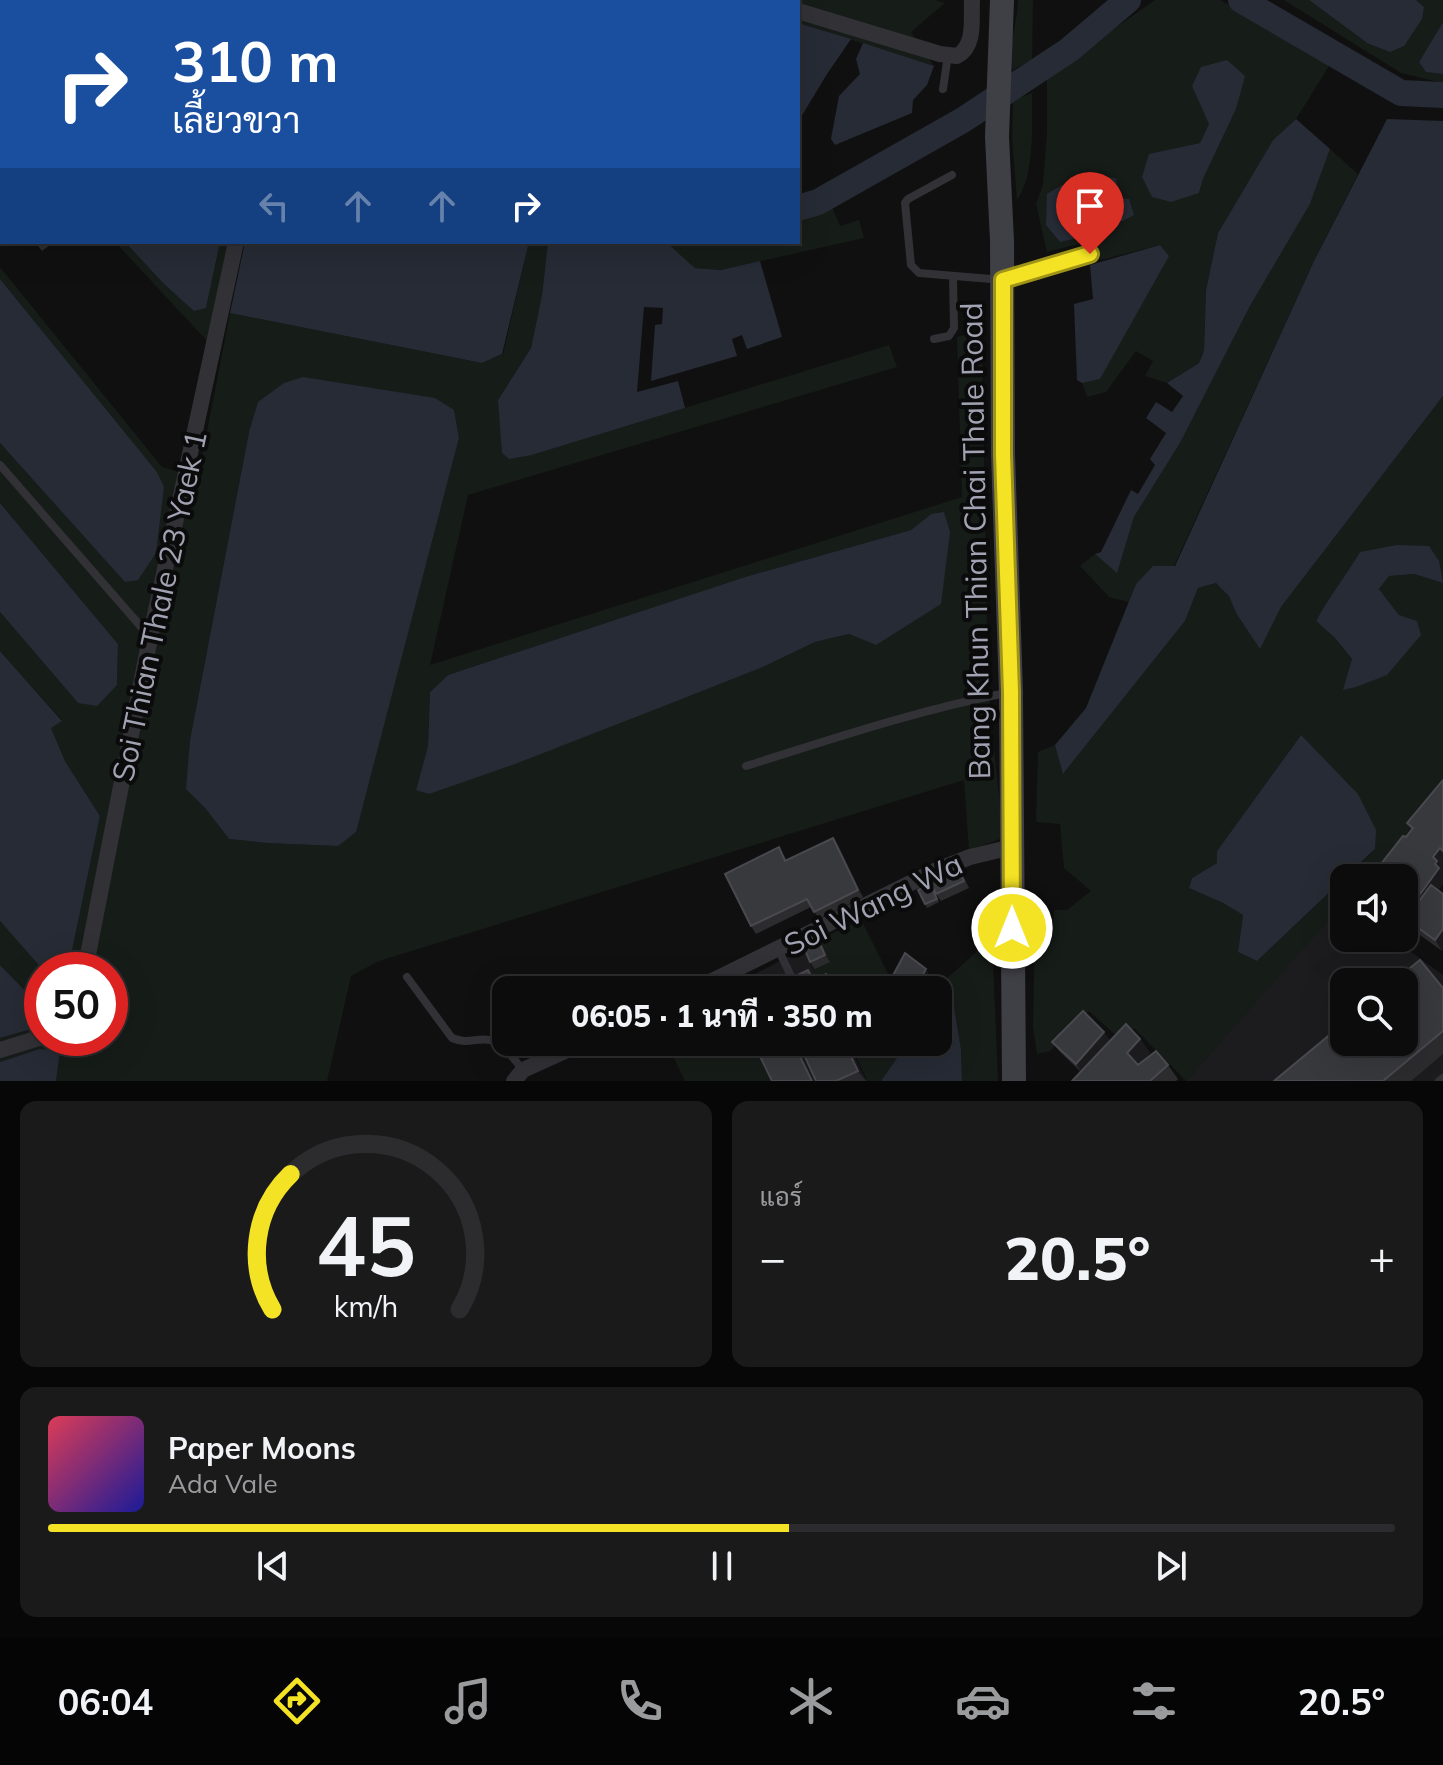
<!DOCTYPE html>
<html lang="th">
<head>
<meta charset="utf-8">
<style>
  body { margin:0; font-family:Mulish,Sarabun,sans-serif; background:#1a1a1b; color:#f1f3f6; height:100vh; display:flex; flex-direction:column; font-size:30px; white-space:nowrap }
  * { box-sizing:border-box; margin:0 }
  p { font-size:26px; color:#9a9b9d }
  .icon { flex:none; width:44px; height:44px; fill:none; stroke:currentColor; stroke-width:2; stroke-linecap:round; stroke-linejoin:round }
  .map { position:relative; height:1081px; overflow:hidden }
  .details { display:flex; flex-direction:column; gap:20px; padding:20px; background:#070707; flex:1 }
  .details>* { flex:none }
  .banner { position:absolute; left:0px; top:0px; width:800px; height:244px; box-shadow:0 8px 32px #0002,0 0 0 2px #2c2c2e; background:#1a4fa0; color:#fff; overflow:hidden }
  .fabs { position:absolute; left:1330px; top:864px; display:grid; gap:16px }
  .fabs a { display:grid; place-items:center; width:88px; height:88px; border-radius:16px; background:#0c0c0d; box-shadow:0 8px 32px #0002,0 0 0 2px #2c2c2e; font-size:40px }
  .speed { position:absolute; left:24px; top:952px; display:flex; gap:16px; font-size:40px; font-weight:700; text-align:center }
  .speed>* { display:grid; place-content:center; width:104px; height:104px; border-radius:50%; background:#0c0c0d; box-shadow:0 8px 32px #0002,0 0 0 2px #2c2c2e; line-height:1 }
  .speed .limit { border:12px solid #d22; background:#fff; color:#111 }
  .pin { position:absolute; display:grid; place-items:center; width:68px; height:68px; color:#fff; margin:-82px -34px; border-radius:50% 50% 50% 0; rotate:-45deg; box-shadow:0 0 8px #0007 }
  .pin .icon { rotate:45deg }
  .me { position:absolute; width:88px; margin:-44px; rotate:0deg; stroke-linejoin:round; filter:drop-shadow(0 0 6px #0008) }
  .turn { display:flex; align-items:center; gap:28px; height:168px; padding:0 40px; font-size:36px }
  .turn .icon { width:104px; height:104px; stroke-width:2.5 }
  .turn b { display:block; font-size:56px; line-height:68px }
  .lanes { display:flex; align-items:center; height:76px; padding:0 40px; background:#0003; justify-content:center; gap:40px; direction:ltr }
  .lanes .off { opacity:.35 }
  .big { font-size:60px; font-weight:800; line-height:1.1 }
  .details .widget { flex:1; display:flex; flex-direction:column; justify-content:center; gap:12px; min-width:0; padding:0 28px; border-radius:16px; background:#1a1a1b }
  .details .dial { align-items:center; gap:0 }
  .dial svg { height:208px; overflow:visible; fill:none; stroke:#2c2c2e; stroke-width:7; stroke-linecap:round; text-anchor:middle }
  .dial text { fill:#f1f3f6; stroke:none }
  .song { display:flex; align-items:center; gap:24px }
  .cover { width:96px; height:96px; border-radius:12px; background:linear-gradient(135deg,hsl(350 70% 55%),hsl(240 70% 35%)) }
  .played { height:8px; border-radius:4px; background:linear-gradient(90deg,#f4e225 55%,#2c2c2e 55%) }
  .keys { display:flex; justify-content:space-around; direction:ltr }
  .heat { display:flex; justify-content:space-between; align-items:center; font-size:44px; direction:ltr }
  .details .tiles { flex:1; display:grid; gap:20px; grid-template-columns:1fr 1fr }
  .widget:last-child { grid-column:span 2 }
  .trip { position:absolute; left:492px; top:976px; width:460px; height:80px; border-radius:16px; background:#0c0c0d; box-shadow:0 8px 32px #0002,0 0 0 2px #2c2c2e; font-weight:800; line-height:80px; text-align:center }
  .tabs { display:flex; height:128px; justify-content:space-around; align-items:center; background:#050505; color:#9a9b9d }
  .tabs .icon { width:56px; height:56px }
  .tabs .current { color:#f4e225 }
  .tabs b { font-size:36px; color:#f1f3f6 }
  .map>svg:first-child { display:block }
</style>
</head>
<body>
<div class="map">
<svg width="1443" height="1081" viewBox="0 0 1443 1081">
  <rect width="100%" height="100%" fill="#101011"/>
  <path fill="#1c1c1e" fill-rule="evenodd" d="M1343 902 1344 938H1392L1443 975V1081H1186ZM1344 982H1404V1042H1344Z
    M803 949 823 990H727L726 989Z"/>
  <path fill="#161c18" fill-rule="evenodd" d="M715 0H935L945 3 911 32 934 66 798 23V2H722Z
    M1018 0H1033L1032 60 1012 70 1011 47 1017 13Z
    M1155 0H1220L1331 63 1296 119 1273 140 1218 233 1206 290 1204 351 1199 363 1167 383 1145 376 1153 361 1136 351 1106 392 1087 397 1082 383 1100 378 1160 245 1101 260 1094 240 1047 252 1036 204 1043 185 1047 132V76ZM1236 109 1203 179 1199 193 1149 155 1200 143 1209 124Z
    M1284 0H1309L1367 43 1424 7 1416 0H1443V22L1419 62 1427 72 1443 74V83L1401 73Z
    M1032 93C1032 124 1035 174 1017 200L1012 138 1013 100Z
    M1330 149 1358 174 1314 261 1174 566 1136 584 1129 602 1109 597 1080 566 1095 554 1117 572 1134 517 1180 443 1250 306 1310 204Z
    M832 207 840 226 859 220 864 238 721 270 695 268 666 242H798V223Z
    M115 242H125L162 282 206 308 220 242H228L208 342Z
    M529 242H548L542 295 531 348 498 400 532 455 889 345 897 367 468 495 430 665 962 497 957 337 972 333 982 347 988 689 1003 838 969 850 964 780 379 961 351 976 327 1081H56L59 1050 39 1049 0 1062V1038L42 1026V1038H110V970H68L100 816 65 761 50 727 62 720 0 651V612L78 703 117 685 118 644 0 503V443L125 581 157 472 0 279V267L162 467 198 478 230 313 482 363 503 354ZM454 410 459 438 355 832 337 846 267 843 229 839 205 808 187 789 190 740 249 432ZM931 514 876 645 849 634 815 642 763 667 687 697 416 790 428 746 430 692 448 675 745 577 911 530Z
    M1443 396V583L1361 552 1316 621 1335 638 1352 659 1400 616 1379 589 1389 576 1414 574 1443 583V796L1376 878H1345L1375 850 1358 794 1300 736 1217 851V863L1192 878 1189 888 1223 903 1243 915 1238 952 1257 961 1344 879V903L1186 1081 1134 1028 1121 1040 1089 1011 1050 1051 1037 1054 1033 1027 1035 926 1053 927 1054 910H1067L1091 891 1064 868 1060 824 1036 822 1038 752 1055 745 1064 773 1185 621 1198 588 1216 583 1229 595 1236 613 1260 648 1281 607Z
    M861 919 896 990H823L803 949Z
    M0 921 43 970 42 1008 0 965Z
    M992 938 998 1081H962L961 1049 954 1006 944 996 938 1003V990H934Z
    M666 1042H753L773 1081H685Z
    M849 1042H908L881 1081H865L866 1078Z"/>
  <path fill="#262b35" d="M1309 0H1416L1424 7 1422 19 1404 46 1390 52 1367 43Z
    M1443 22V74L1426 72 1419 62Z
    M798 23 851 39 827 74 798 122Z
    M863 43 934 66 927 85 913 100 912 113 835 145 831 139 839 96 860 74 856 59Z
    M1227 60 1245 76 1236 109 1203 179 1199 193 1171 202 1152 197 1142 177 1149 154 1200 143 1209 124 1192 86 1201 67Z
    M1296 119 1330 149 1310 204 1250 306 1180 443 1134 517 1117 573 1095 554 1101 552 1131 490 1138 494 1155 465 1150 459 1166 433 1146 418 1156 402 1172 412 1183 396 1167 383 1199 363 1204 351 1206 290 1218 233 1273 140Z
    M1387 119 1443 121V396L1281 607 1260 649 1236 613 1229 596 1216 583 1198 588 1185 621 1063 774 1055 745 1086 708 1136 584 1153 566H1175L1314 261Z
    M1095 177 1116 178 1119 198 1129 199 1134 215 1099 233 1060 242 1046 225 1047 194 1062 185Z
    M125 242H220L206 308 194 311 162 282Z
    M245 242H529L502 354 482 363 230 313Z
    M548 242H666L695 268 721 270 760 261 782 337 747 349 742 335 732 339 737 356 651 381 655 325 662 324 663 308 644 307 637 392 678 381 685 408 532 455 509 459 502 453 498 400 531 348 542 295Z
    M1160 245 1169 256 1100 379 1082 383 1077 380 1074 304 1093 299 1090 265Z
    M0 279 157 472 164 487 156 553 138 580 125 582 0 443Z
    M303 377 435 398 454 410 459 438 356 832 338 846 267 843 229 839 205 808 186 789 190 740 249 432 258 402 284 383Z
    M0 503 118 644 117 685 97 706 78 703 0 612Z
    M944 512 950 532 941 604 876 645 849 634 815 642 763 667 687 697 515 764 429 794 416 790 428 746 430 692 448 675 745 577 911 530 931 514Z
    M1397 545 1429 546 1439 561 1443 583 1414 574 1389 576 1379 589 1399 615 1417 621 1421 635 1387 675 1356 687 1343 690 1352 659 1335 638 1316 621C1329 597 1346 576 1360 552Z
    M0 651 62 721 51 728 65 761 100 816 68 970H43L0 921Z
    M1301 735 1358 794 1376 830 1375 849 1257 961 1238 952 1243 915 1223 903 1189 888 1192 878 1217 863V851Z
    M0 965 42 1008V1026L0 1038Z
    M944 996 954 1006 961 1049 962 1081H881L908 1042H938V1003Z
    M39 1049 60 1050 56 1081H0V1062Z"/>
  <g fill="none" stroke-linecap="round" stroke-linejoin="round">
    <path stroke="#262b35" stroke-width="26" d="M1241 0 1401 93 1443 95
      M0 100 2 99
      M798 208 818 202 963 120 1069 50 1128 0"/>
    <path stroke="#313136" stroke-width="8" d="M943 89 948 55
      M952 175 908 199 905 203 911 265 919 273 1003 280 1090 254
      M934 339 949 336 954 328 953 276
      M0 465 150 637
      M746 766C832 739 918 710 1006 693
      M778 949 791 976
      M407 977 452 1038C468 1045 477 1037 490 1040 503 1042 515 1061 523 1070
      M1439 1081 1443 1078"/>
    <path stroke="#313136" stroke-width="16" d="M270 0V2
      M761 0 767 2
      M487 2 489 0
      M798 11 940 54 957 56C976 46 971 19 972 0
      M85 970 150 638 236 242
      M694 990 937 870 970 857 1012 847
      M0 1050 42 1037
      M514 1081 523 1070 585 1042"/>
    <path stroke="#3f3f46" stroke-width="24" d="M1002 0 997 137 1002 241 1003 454 1011 692 1014 1081"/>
  </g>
  <path fill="#2c2c2f" d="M35 242H54L42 251Z
    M1443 780V865L1442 867 1443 869V884L1438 890 1442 951 1413 930 1408 923 1404 929 1406 837 1412 830 1407 823Z
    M838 845 863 897 819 919 811 907 756 934 751 926 779 847 787 861Z
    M963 876 969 888 941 901 936 894Z
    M930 884 939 902 927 908 925 904Z
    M822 944 830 962 815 969 810 962Z
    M1443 988V1054L1411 1081H1274Z
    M1140 1039 1150 1053 1144 1059 1168 1065 1178 1079 1176 1081H1072L1081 1072 1060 1052 1052 1042Z
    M798 1042H847L866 1081H816Z"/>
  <path fill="#1b1b1d" d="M833 838 838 845 863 897 858 890Z
    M1440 848 1443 853V865L1442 867 1443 869V884L1429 904 1421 893 1435 864 1433 857Z
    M1416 890 1424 901 1406 919 1408 923 1404 929V908Z
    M1443 929V950L1442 951 1435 940Z
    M817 937 822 944 830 962 825 955Z
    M926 969 931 977 923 990H914Z
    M808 970 818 984 821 990H818Z
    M1104 1032 1112 1043 1083 1074 1076 1064Z
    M1140 1039 1150 1053 1137 1067 1127 1053Z
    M793 1042H796L815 1081H812Z
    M844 1042H847L866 1081 858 1071Z"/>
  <path fill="#38393d" stroke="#49494f" stroke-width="2" d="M1443 780V851L1440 848 1433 857 1437 861 1435 864 1439 868 1421 893 1416 890 1404 908V878H1370L1403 836 1406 837 1413 828 1407 823Z
    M833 838 858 890 814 912 807 899 751 926 725 874 779 847 785 861Z
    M958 868 964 881 936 894 930 881Z
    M930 884 937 899 925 904 918 890Z
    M1431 885 1443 894V929L1435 940 1406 919Z
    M817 937 825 955 810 962 802 943Z
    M905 953 926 969 914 990H900L889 983Z
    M1420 960 1443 988V1031L1383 1081H1274L1344 1023V1042H1404V982H1393Z
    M808 970 818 990H773L772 987Z
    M826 974 830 981 822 986 818 978Z
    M833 980 838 990H824L822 986Z
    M1083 1011 1104 1032 1076 1064 1052 1042Z
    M1126 1024 1140 1039 1127 1053 1138 1065 1156 1051 1168 1065 1150 1081H1072Z
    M753 1042H793L812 1081H772Z
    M798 1042H844L858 1071 836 1081H816Z"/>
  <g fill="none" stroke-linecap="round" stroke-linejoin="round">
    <defs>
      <path id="route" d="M1012 928 1011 692 1003 454V280L1090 254"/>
    </defs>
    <use href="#route" stroke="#9f9318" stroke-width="20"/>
    <use href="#route" stroke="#f4e225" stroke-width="14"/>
  </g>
  <g text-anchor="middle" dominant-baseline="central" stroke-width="8" stroke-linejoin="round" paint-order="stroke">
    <g font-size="30" fill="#a1a2b2" stroke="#0b0b0c">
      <text transform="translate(975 541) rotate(-91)">Bang Khun Thian Chai Thale Road</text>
      <text transform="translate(159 606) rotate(-78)">Soi Thian Thale 23 Yaek 1</text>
      <text transform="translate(873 904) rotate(-26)">Soi Wang Wa</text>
    </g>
  </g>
</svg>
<div class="fabs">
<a><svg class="icon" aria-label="sound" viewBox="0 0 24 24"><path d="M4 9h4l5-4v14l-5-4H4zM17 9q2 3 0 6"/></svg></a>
<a><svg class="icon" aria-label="search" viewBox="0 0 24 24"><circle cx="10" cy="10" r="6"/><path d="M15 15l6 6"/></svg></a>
</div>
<div class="speed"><div class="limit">50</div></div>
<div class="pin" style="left:1090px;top:254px;background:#d93025"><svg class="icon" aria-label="arrive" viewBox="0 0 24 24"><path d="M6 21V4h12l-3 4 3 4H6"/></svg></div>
<svg class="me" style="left:1012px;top:928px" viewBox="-20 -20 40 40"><circle r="17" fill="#f4e225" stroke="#fff" stroke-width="3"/><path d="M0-11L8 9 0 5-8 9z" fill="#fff"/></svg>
<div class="trip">06:05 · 1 นาที · 350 m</div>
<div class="banner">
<div class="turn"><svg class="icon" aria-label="right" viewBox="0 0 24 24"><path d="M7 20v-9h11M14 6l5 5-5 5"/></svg><div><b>310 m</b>เลี้ยวขวา</div></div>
<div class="lanes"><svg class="icon off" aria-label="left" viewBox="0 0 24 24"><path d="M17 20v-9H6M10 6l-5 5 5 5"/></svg><svg class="icon off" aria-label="ahead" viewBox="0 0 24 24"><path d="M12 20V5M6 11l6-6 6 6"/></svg><svg class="icon off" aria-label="ahead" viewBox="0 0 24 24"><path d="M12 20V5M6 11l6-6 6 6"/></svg><svg class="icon" aria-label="right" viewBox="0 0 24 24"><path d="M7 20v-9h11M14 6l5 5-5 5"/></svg></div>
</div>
</div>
<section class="details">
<div class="tiles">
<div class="widget dial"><svg viewBox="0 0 100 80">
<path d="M14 69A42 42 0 1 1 86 69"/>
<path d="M14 69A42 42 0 0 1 21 17" stroke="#f4e225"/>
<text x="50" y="56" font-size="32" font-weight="700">45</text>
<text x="50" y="72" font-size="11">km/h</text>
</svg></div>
<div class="widget"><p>แอร์</p>
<div class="heat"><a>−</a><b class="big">20.5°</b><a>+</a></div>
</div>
<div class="widget">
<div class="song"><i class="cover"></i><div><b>Paper Moons</b><p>Ada Vale</p></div></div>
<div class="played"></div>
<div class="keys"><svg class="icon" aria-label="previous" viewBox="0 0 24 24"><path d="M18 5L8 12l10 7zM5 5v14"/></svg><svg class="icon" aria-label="pause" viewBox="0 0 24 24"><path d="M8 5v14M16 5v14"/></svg><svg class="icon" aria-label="next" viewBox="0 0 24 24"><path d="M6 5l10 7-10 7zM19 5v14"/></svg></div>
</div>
</div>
</section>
<nav class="tabs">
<b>06:04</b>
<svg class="icon current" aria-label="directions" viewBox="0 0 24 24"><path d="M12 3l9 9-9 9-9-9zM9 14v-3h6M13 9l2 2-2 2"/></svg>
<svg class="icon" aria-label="music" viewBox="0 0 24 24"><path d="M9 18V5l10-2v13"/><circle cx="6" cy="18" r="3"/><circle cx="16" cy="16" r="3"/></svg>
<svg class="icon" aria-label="phone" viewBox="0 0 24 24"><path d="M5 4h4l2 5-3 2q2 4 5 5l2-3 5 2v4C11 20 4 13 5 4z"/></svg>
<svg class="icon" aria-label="climate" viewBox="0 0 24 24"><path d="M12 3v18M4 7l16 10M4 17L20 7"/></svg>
<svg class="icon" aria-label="car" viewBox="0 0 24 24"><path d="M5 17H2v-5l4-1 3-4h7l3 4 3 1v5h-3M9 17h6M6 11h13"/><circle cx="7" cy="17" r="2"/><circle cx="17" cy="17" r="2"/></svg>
<svg class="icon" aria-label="filters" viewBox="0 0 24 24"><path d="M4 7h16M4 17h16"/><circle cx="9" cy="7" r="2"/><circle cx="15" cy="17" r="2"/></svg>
<b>20.5°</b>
</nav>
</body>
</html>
